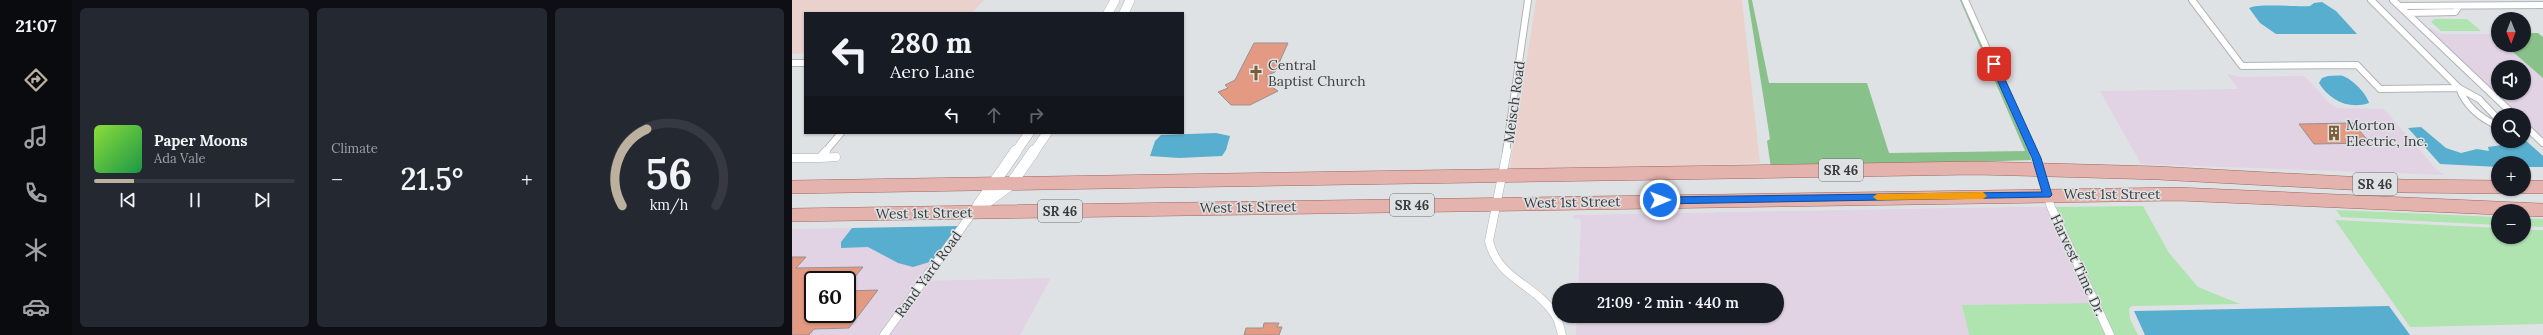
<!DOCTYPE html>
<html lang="en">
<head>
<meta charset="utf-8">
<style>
  body { margin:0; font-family:Lora,serif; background:#242831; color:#f1f3f6; height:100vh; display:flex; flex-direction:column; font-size:15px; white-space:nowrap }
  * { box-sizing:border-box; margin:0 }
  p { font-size:13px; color:#9ea1a6 }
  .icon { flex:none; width:22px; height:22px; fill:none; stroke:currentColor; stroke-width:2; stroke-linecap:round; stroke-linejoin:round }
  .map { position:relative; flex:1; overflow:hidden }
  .drawer { display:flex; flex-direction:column; gap:8px; padding:8px; background:#0d0f14; width:720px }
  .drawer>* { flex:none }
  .guide { position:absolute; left:12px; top:12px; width:380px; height:122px; border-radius:0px; box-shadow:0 1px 3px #0004; background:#171b24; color:#f1f3f6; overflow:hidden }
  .needle { width:26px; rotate:179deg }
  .controls { position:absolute; left:1699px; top:12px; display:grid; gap:8px }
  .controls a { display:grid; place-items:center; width:40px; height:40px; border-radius:50%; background:#171b24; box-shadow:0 1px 3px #0004; font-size:20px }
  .speed { position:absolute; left:12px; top:271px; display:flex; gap:8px; font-size:20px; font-weight:700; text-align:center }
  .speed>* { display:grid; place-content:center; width:52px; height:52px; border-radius:50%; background:#171b24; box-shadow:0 1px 3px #0004; line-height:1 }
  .speed .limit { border:2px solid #111; border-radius:6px; background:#fff; color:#111 }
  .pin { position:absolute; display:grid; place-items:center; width:34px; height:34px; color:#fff; margin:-17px; border-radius:8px; box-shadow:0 2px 6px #0006 }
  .me { position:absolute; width:44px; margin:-22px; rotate:89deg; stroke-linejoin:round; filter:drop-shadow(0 0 3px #0008) }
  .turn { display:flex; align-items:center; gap:14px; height:84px; padding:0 20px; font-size:18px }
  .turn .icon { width:52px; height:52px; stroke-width:2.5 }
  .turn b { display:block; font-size:28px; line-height:34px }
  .lanes { display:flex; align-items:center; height:38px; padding:0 20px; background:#0003; justify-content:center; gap:20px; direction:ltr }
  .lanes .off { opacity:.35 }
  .big { font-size:30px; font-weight:600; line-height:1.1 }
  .drawer .card { flex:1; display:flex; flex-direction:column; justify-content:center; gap:6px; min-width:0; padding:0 14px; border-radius:6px; background:#242831 }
  .drawer .dial { align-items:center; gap:0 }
  .dial svg { height:104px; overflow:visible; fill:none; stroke:#363941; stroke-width:7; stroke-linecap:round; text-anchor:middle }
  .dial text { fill:#f1f3f6; stroke:none }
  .song { display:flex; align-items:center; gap:12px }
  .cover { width:48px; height:48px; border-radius:6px; background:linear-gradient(135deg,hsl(90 70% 55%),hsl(140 70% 35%)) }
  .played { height:4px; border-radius:2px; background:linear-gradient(90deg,#bcb09e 20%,#363941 20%) }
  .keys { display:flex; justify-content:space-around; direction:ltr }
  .heat { display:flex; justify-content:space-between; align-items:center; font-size:22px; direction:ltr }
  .drawer .tiles { flex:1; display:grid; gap:8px; grid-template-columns:repeat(3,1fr) }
  .trip { position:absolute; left:760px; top:283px; width:232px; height:40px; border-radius:20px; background:#171b24; box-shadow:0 1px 3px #0004; font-weight:600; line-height:40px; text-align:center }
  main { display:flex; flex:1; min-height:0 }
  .tab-bar { display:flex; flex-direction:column; width:72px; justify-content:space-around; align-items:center; background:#090b0e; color:#9ea1a6 }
  .tab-bar .icon { width:28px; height:28px }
  .tab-bar .current { color:#bcb09e }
  .tab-bar b { font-size:18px; color:#f1f3f6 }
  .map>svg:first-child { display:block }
</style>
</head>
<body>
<main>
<nav class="tab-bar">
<b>21:07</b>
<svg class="icon current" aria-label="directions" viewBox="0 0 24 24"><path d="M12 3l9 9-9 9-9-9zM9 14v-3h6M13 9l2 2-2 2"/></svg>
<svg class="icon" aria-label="music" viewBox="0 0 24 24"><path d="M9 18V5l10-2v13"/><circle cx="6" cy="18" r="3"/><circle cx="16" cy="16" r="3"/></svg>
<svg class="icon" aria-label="phone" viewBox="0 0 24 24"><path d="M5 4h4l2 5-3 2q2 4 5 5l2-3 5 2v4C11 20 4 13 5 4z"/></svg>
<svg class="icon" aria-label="climate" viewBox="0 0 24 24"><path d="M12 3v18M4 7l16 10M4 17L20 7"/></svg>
<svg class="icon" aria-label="car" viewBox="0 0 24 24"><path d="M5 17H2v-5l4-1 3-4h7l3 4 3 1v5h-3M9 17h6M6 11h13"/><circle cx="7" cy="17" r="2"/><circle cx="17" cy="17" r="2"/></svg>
</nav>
<section class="drawer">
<div class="tiles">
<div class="card">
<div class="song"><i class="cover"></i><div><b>Paper Moons</b><p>Ada Vale</p></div></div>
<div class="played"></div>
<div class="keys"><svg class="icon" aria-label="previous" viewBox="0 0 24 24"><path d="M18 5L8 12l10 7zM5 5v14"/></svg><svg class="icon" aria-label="pause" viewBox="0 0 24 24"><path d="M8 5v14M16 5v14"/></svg><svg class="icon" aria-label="next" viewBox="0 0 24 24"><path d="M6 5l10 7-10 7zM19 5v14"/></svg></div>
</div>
<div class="card"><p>Climate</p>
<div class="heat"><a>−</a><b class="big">21.5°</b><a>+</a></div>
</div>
<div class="card dial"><svg viewBox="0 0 100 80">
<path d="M14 69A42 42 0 1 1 86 69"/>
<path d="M14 69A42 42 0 0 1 33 10" stroke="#bcb09e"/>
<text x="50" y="56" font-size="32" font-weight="700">56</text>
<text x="50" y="72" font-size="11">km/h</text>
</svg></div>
</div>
</section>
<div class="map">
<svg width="1751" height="335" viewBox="0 0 1751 335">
  <rect width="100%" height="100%" fill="#dfe2e4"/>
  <path fill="#e1d2e4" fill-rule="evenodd" d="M1630 28H1639L1648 34H1700L1706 39V45H1713L1751 78V142L1732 124V115H1722ZM1706 67H1732V93H1706Z
    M1435 74 1449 77 1513 76 1537 103 1546 108 1592 109 1645 170 1653 175 1349 164 1308 91 1446 89Z
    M1219 207H1259L1301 303 1170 305 1177 335H784L785 316H985V290H786L789 222 788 219 781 218 782 215Z
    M60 228 49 242V248L76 247 121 267 141 261 127 281 259 278 228 335H0V229ZM21 280H55V314H21Z"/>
  <path fill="#ebd1cc" d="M0 0H192L180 13H13V53L0 54Z
    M744 0H950L968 163 717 173Z"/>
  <path fill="#afe3b0" d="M1642 19H1675L1689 31H1649L1639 22Z
    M1351 206 1377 253 1406 287 1448 304 1340 306 1337 308 1338 319 1346 335H1177L1170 305 1301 303 1259 207Z
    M1544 210 1706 217V225L1549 217Z
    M1732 218 1751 219V227L1732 226Z
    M1543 220 1706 228V237H1732V230H1751V324L1618 327Z"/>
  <path fill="#89c18b" d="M956 0H960L977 83H1075L1097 153 1233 151 1168 0H1170L1244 160 979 168 975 141 978 139Z
    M1732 33H1746L1751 37V78L1713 45H1732Z"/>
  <path fill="#57aecf" d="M1530 2 1544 11 1565 34H1484L1468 23 1457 8C1467 3 1503 7 1518 6L1522 3Z
    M1536 76C1541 76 1547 75 1551 76 1560 79 1575 94 1577 103 1557 110 1537 100 1527 83L1530 78Z
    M1629 127 1654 148 1669 153 1685 149 1697 151 1696 147 1710 145 1712 141H1732V139L1751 156V167H1732V163H1706V167L1648 164 1616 128Z
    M424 133 438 136 434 150 430 156 387 158 358 156 363 141 369 135Z
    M166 226 141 261 121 267 106 263 76 247 49 248V242L60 228Z
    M1597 306 1618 335H1353L1342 311Z"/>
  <path fill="#e49982" stroke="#959291" d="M462 43H496L483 72 474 76 486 84 480 87 486 91 458 105H439L426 92 436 88 433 85 443 80Z
    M1561 123 1578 143 1522 144 1507 124Z
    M0 257H14L4 268 71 267 55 287V280H21V314H55V291L86 290 57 328 22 329 17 335H0Z
    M472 323H487L485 327H490L487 335H452L454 328H471Z"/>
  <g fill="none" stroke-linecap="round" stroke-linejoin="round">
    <defs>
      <path id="street-far1" d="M1173 0 1241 152
        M1400 0 1450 66 1565 65 1588 89 1667 88
        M1579 0 1667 88 1687 99 1706 119
        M1601 0 1722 115
        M1608 6 1751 5
        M1616 13 1663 12 1667 6
        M0 63H13
        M1667 88C1674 107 1688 118 1706 126
        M1732 125 1751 143
        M33 152 49 133
        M714 152 736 0"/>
      <path id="street" d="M715 151 697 241C706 280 744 284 763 315 767 321 768 328 770 335
        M1241 151 1259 207 1318 335
        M0 158H28L34 151
        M28 158 44 157
        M92 335 181 212"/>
      <path id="secondary-far1" d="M316 13 323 0
        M332 13 338 0
        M224 152 237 133
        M242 152 255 133"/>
      <path id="secondary" d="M186 206 224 151
        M181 212 219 184 242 151"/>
      <path id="primary" d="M0 187 1183 168 1366 173 1611 186 1706 187
        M1732 187H1751
        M0 215 1386 194 1751 210"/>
    </defs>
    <use href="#street-far1" stroke="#b1b4b7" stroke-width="8"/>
    <use href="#street" stroke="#b1b4b7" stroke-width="9"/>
    <use href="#secondary-far1" stroke="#b1b4b7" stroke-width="10"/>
    <use href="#secondary" stroke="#b1b4b7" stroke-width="12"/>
    <use href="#primary" stroke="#9e6862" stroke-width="14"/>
    <use href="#street-far1" stroke="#fff" stroke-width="6"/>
    <use href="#street" stroke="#fff" stroke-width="8"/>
    <use href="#secondary-far1" stroke="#fff" stroke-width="9"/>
    <use href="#secondary" stroke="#fff" stroke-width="11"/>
    <use href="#primary" stroke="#e5b3ad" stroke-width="13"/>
  </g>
  <path fill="#1a73e8" stroke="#114b97" d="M1202 62 1206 64 1249 158 1260 195 1258 197 868 204 863 200 868 197 1250 192 1240 158 1198 64Z"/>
  <path fill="#f59e0b" d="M1191 192 1195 196 1191 199 1085 200 1081 197 1085 194Z"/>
  <defs>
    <symbol id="church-bare" viewBox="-9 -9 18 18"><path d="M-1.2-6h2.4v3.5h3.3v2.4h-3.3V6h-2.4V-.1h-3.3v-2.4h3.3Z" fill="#7c5e32" stroke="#dfe2e4" stroke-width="2.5" paint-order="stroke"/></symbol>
    <symbol id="building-bare" viewBox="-9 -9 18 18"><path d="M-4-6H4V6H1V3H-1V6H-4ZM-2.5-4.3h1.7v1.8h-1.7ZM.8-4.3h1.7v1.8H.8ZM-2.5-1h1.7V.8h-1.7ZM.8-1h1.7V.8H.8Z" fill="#7c5e32" stroke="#dfe2e4" stroke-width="2.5" paint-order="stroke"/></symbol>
  </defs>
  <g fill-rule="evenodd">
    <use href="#church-bare" x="453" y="62" width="22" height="22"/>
    <use href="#building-bare" x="1531" y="122" width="22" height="22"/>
  </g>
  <g text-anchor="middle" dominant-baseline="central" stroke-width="3" stroke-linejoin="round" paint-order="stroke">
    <g fill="#dfe2e4" stroke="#6c6d6e" stroke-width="1">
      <rect x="1027" y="159" width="44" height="22" rx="3"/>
      <rect x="1561" y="173" width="44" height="22" rx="3"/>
      <rect x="598" y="194" width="44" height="22" rx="3"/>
      <rect x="246" y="200" width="44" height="22" rx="3"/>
    </g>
    <g font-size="13" font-weight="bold" fill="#3a3b3c">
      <text x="1049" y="170">SR 46</text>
      <text x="1583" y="184">SR 46</text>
      <text x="620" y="205">SR 46</text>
      <text x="268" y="211">SR 46</text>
    </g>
    <g font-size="14" fill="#3a3b3c" stroke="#dfe2e4" text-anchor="start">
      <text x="476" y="65">Central<tspan x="476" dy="16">Baptist Church</tspan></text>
      <text x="1554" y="125">Morton<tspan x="1554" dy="16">Electric, Inc.</tspan></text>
    </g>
    <g font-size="14" fill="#3a3b3c" stroke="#dfe2e4">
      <text transform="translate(722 102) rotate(-82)">Meisch Road</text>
      <text x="1320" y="194">West 1st Street</text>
      <text transform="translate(780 202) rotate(-1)">West 1st Street</text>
      <text transform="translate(456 207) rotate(-1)">West 1st Street</text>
      <text transform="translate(132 213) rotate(-1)">West 1st Street</text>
      <text transform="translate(1286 265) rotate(65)">Harvest Time Dr.</text>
      <text transform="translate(136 274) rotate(-54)">Rand Yard Road</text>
    </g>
  </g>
</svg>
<div class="controls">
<a><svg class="needle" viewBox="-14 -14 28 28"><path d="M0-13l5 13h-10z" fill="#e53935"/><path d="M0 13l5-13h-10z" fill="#9ea1a6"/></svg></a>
<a><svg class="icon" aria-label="sound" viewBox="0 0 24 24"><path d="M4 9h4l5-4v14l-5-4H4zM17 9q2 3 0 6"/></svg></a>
<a><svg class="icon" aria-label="search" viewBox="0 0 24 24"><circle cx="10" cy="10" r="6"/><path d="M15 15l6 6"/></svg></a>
<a>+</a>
<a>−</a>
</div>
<div class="speed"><div class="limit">60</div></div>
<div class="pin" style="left:1202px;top:64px;background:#d93025"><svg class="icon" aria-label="arrive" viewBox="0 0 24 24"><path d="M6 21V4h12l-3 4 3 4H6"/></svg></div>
<svg class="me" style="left:868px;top:200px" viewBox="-20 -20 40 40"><circle r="17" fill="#1a73e8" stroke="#fff" stroke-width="3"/><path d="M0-11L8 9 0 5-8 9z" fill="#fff"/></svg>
<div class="trip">21:09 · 2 min · 440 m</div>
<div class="guide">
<div class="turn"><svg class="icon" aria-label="left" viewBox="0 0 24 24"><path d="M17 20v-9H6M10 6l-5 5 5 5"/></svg><div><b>280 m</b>Aero Lane</div></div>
<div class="lanes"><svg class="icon" aria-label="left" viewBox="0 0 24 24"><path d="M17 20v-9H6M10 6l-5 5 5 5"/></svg><svg class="icon off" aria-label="ahead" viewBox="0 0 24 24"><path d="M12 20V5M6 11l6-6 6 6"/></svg><svg class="icon off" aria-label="right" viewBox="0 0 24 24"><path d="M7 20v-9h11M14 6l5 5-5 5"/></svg></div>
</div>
</div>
</main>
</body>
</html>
